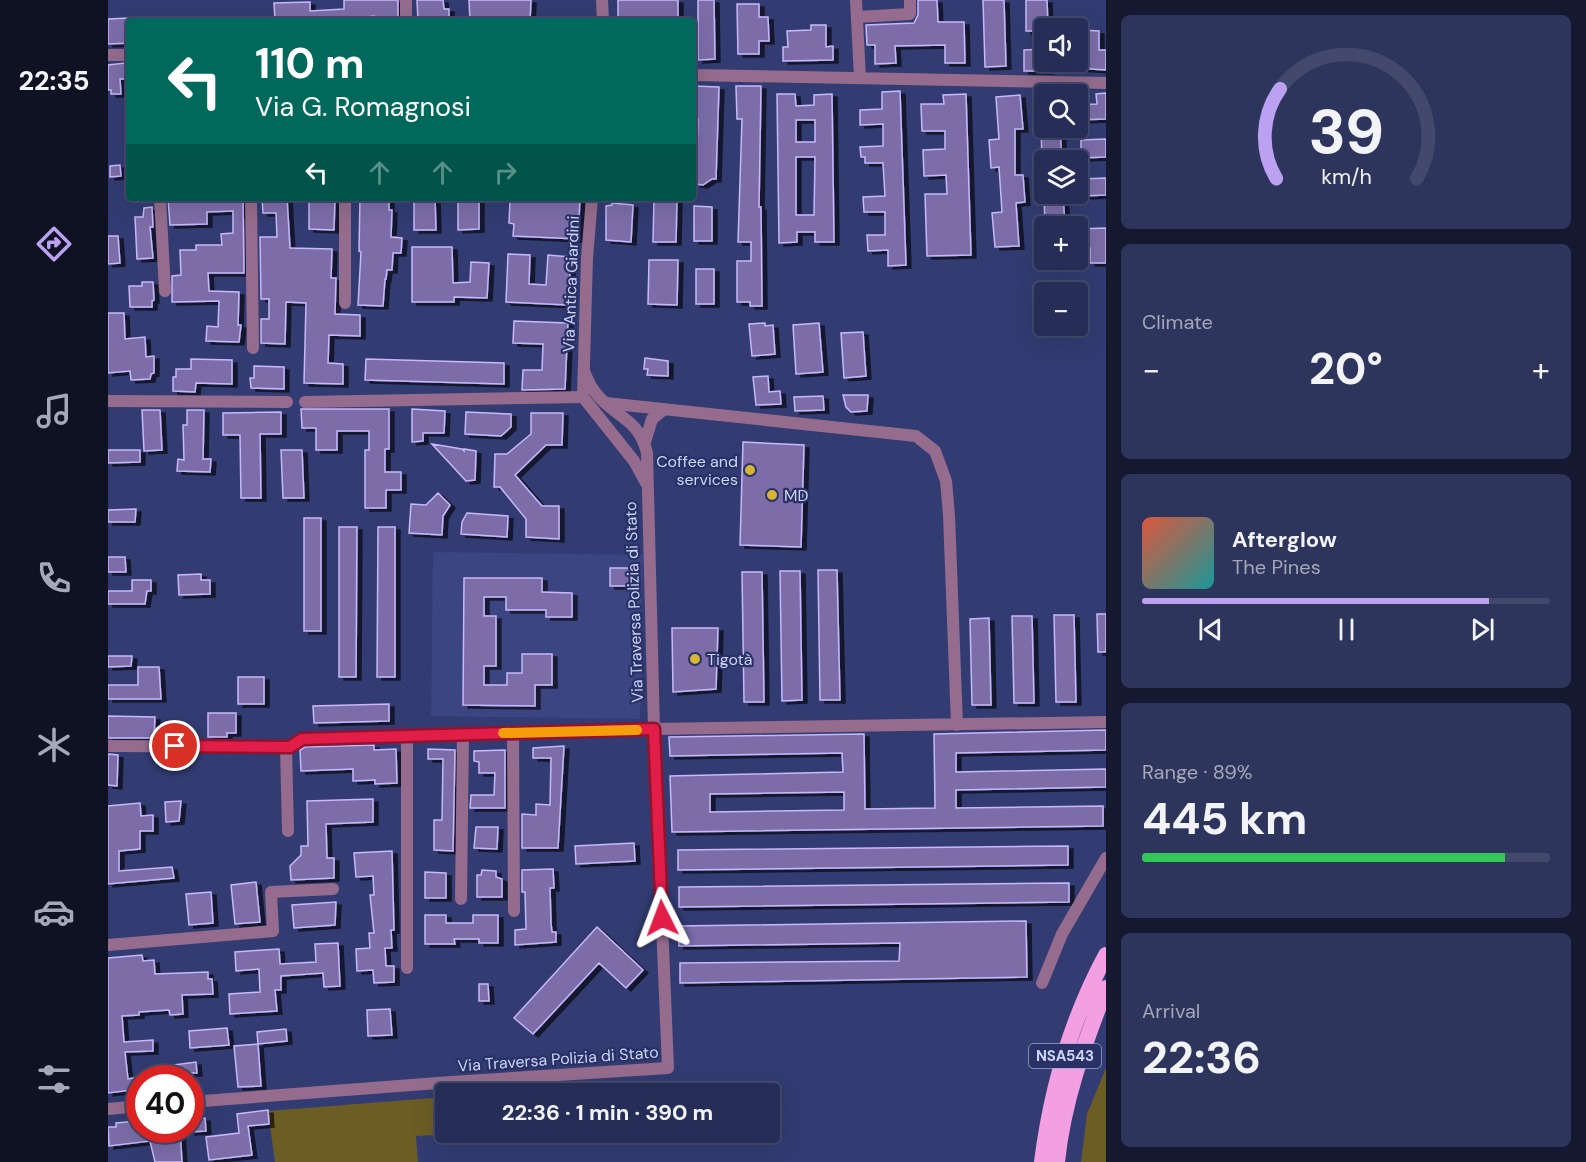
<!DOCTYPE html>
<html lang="en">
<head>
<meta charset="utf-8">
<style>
  body { margin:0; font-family:"DM Sans",sans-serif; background:#2e355c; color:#f1f3f6; height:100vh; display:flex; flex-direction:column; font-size:22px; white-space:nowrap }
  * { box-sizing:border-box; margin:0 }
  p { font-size:20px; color:#a4a8b9 }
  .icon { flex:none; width:33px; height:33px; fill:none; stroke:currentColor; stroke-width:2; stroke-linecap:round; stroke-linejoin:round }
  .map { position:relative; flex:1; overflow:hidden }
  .sheet { display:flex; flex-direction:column; gap:15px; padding:15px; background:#15192f; width:480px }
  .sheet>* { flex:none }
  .banner { position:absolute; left:18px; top:18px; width:570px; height:183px; border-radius:6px; box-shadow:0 6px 24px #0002,0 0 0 2px #42496c; background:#00695c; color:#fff; overflow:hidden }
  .controls { position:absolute; left:926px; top:18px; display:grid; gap:12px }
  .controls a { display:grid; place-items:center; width:54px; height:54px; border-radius:6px; background:#262d56; box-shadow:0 6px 24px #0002,0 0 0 2px #42496c; font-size:30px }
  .speed { position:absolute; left:18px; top:1065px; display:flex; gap:12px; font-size:30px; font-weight:700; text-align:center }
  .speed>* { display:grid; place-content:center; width:78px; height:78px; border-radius:50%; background:#262d56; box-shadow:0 6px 24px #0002,0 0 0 2px #42496c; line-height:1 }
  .speed .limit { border:9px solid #d22; background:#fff; color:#111 }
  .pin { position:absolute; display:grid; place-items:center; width:51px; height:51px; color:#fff; margin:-26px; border:3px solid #fff; border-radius:50%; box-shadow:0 2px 6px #0007 }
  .me { position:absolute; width:66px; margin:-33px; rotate:357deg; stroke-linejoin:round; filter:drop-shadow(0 0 4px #0008) }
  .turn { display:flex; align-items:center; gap:21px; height:126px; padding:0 30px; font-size:27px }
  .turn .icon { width:78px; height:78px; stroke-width:2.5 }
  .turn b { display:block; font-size:42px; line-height:51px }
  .lanes { display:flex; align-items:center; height:57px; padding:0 30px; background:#0003; justify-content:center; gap:30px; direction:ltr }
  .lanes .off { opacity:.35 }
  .big { font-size:45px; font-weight:700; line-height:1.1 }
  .sheet .tile { flex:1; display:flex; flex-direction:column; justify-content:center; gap:9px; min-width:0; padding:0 21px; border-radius:9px; background:#2e355c }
  .sheet .dial { align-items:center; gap:0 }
  .dial svg { height:156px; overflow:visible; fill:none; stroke:#42496c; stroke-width:7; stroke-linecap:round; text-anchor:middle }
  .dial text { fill:#f1f3f6; stroke:none }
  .song { display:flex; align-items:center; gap:18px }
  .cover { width:72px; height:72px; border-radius:9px; background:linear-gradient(135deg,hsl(10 70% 55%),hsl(180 70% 35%)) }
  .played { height:6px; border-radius:3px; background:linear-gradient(90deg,#bca0f2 85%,#42496c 85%) }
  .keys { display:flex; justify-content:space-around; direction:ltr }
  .heat { display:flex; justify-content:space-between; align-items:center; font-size:33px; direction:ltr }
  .charge { height:9px; border-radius:4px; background:linear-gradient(90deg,#34c759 89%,#42496c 0) }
  .trip { position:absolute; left:327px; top:1083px; width:345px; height:60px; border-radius:6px; background:#262d56; box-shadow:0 6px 24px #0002,0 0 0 2px #42496c; font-weight:700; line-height:60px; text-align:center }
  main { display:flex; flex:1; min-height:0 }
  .menu { display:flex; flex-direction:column; width:108px; justify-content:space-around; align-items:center; background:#0f1222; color:#a4a8b9 }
  .menu .icon { width:42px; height:42px }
  .menu .on { color:#bca0f2 }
  .menu b { font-size:27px; color:#f1f3f6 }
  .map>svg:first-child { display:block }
</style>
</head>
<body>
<main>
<nav class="menu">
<b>22:35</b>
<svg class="icon on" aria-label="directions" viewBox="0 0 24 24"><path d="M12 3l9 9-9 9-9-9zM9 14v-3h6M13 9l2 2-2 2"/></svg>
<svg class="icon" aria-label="music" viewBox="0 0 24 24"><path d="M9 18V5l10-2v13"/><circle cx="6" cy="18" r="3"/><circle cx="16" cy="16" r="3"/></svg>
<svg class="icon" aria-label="phone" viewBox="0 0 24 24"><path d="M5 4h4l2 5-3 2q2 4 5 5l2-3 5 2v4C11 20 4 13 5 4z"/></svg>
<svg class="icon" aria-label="climate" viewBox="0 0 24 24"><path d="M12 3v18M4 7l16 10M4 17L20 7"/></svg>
<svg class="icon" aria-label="car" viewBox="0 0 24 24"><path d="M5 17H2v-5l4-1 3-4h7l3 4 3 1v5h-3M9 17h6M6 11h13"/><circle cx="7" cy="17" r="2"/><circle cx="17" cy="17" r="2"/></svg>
<svg class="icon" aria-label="filters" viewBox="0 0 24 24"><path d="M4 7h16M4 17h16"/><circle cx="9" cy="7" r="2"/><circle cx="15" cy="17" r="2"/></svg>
</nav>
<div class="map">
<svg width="998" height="1162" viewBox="0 0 998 1162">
  <defs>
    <filter id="shadow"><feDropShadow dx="5" dy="3" stdDeviation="0" flood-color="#0009"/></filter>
  </defs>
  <rect width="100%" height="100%" fill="#323c72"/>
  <path fill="#3b4581" d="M325 552 535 555 532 719 323 716Z"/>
  <path fill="#6c5d25" d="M998 1068V1162H973L979 1114Z
    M337 1097 338 1132 372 1133 308 1136 310 1162H167L160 1111Z"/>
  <path fill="#7b6da9" stroke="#c6b8fa" stroke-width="1.5" fill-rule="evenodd" filter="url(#shadow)" d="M236 0H290V19H266V16L250 18V21H167L166 3 202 2V11L236 9Z
    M309 0H335L336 9H341V21H310Z
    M361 0H423L422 21H362Z
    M510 0H570V21H510Z
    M590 0H606L607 59 590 60Z
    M810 0H829L830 22H856L857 63H837V45L787 46 788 63 767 64V45H759L758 25 806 23 810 15Z
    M875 0H896L898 66 877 67Z
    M918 0H939L940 28H936V31H918Z
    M629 4H651V17H660L661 41H651V54H630Z
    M21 18V43L0 44V19Z
    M703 25H718V47L725 46V60L675 61V47H680L679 31 703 30Z
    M973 30 991 31V50H998V70L969 68V49L972 50Z
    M936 49V62H939L940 71H916V50Z
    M17 63V79H12L13 94H3V90H0V65Z
    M585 86 611 87 608 179H604L595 185 588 184 590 119H586Z
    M628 86H653L651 207H653L654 306H642V302H629V261H643V242H630L634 119H629Z
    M792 91 798 265 780 266V250L760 251 759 235H777V212H756L755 197 777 196 775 163H757V157H753L752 147 775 146V124L752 125V110L774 109V92Z
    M998 93V119L969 120V105L989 104 988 94Z
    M669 94H687L688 106 706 105V95L724 94 726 242H707V232H689V242L671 243ZM688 120H707V142H688ZM688 157H707L706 215H688Z
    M858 94 863 255 819 256 817 194H839L838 175 816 176 815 150 837 149V131H814L813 104H836L835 95Z
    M912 95 915 129H907V175H915L917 202 908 203 911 246 887 247 884 213 894 212 891 167 883 168 881 140 891 139 888 97Z
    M933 128H952L954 160H934Z
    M998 139V157L973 158V140Z
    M12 165 13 176 2 177V166Z
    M998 178V195L975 196 974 179Z
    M936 194H955L957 226H937Z
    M60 198H135L136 273H100L101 291 131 292 130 325H133L131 342 98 341 99 326 110 327 111 301 64 302V276L73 275 72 250H88V245H114L113 234 125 233V211L99 212V224L62 225Z
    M154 198H179L182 248 224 249 223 278H228L227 314 252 315V336L221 335 220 363 235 364V384L196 383 198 303 178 302 177 344 153 343V319H161V299H153L152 237H169L168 213H155Z
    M201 198H227L226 230 201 229Z
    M252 198H281V210H284L283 237 294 238 293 253H285L284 270H279L278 279H277L275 306 250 305 253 252 251 251Z
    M306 198H327L328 230H306Z
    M350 198H371V229L350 230Z
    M434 198H472L470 239 405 236 406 224 401 223 402 200 434 202Z
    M546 198H569L568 242H545Z
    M504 203 525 205 523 242 498 240V206L504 205Z
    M586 206 604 207V241H586Z
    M44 207 45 227H42L45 258 29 259 27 217H35L36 208Z
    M998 228V263H982V248H973V240H969V229Z
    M0 236H10L12 263 0 264Z
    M304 247H344L345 283 362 282 363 262 381 263 379 298 346 297V302H304Z
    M400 254 422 255 421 284 438 285 440 255 463 257 460 305 398 302Z
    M541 260H570L569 305 540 304Z
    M588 269H606V304H588Z
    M34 282H45L46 300 44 301V307H22L21 286H34Z
    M0 313H16L17 339 37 337 38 357 46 356V373L43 374 42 379 23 380 22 371 0 373Z
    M406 321 460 323 457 389 414 390 415 370H434L435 344 405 343Z
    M657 323V326L665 325 667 354 644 356 641 324Z
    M711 323 715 372 688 374 685 325Z
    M755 332 758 376 736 378 733 333Z
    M537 358 560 361V376L539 375 540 369H536Z
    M83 359 124 360V384L88 383 87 392 65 391V377H68V369H83Z
    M258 359 396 363V384L257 380Z
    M146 366 176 367V389L143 388 142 378H146Z
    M660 376 661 392 672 391 673 404 648 405 645 377Z
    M735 395H760L759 411 743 412 738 407Z
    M715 396 716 410 687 411 686 397Z
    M193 409H281V449H277V472H293V490H278V508H257V450H261V431H229V450H208V428H194Z
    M304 409 337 411 336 433H315V441L304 442Z
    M34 410H52L54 450 36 451Z
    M79 410H96L95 459H103L102 472 69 471 70 459 76 460 75 425H79Z
    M173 412V434H152L153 498H133L132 435H115V413Z
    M358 412 403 414V427L393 436 357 434Z
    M423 413H455L454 445H438L407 475 434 506H451V539L418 537V519L392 487H386L387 454H399L423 434Z
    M635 442 696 445 693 547 632 545Z
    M324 444 354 449 356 451V449L368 451 367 480 358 481Z
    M0 450H32V462L0 463Z
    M173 450H194L196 498H175Z
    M330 493 342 505 335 516 334 535 301 533 303 504 318 505Z
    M28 509 27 522H0V510Z
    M359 513 400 516 399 537 353 534 354 522Z
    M196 518H213V631H196Z
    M231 527H249L248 677H231Z
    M270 527H287V677H269Z
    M0 557H17L18 572H0Z
    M502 568H523V586H502Z
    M710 570H729L732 700H712Z
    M672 571H692L694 700 674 701Z
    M634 572H654L656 702H636Z
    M93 574V580H102V594L71 595 70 575Z
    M356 578H434V592L464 593V617H438V610H398V597H376V616H388V666H376V685H399V673H414V654H444V685H427V706L355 705Z
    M24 580H43V591H39L37 604H0V591H24Z
    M989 614H998V652H990Z
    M946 615H966L968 702H948Z
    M904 616H924L926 703H906Z
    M881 618 883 705H864L862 619Z
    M564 628H610L608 689 565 692Z
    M0 656H24L23 666 0 667Z
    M30 667H51L53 699H0V685H30Z
    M130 677H156V704H130Z
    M281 704V721L206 723 205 706Z
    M100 713H128V733H119V737H100Z
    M0 716 47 717 46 738H0Z
    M998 730V750L848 753V772L998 769V787L848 790V808L995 806V826L564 832 562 776 735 772 734 753 562 756 561 737 756 734 757 809 827 808 826 734ZM736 792V810L602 812V794Z
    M266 745V750L288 749 289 783 267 784V780L245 781V769L193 771 192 750 197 747Z
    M456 746 450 848H414V814L428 815V804L442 805 443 758H425V748Z
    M320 749 347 750 345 851 326 850V820H334L335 759H320Z
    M397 750V808H362L363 795H386L387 773H371V762L366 761V751Z
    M0 754 10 755 9 786 0 785Z
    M265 799V822L218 824 219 858H226V878L183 880 182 866 193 855V846H200L199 801Z
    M73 801 71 821 58 822 57 802Z
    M32 803 33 816 45 815V831H32V849L11 851V871L64 867 66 878 0 884V806Z
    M368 827H390L389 849 366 848Z
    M526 843 527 861 468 864 467 846Z
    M960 846V865L570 870V850Z
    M284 851 286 930H283L284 948H277L278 966H286V982L266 983 265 970 249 971 248 949 262 948 261 933H266L262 895H266L265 876 248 877 246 853Z
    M445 869 446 888H442L443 923 444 932H448V942L407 945V930L418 929 417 892H414V870Z
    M374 870 388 871V877L394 879V897H369V875H373Z
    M317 872 338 873V898H317Z
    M148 882 152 922 127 924 123 885Z
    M961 883V902L571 907V887Z
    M103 892 105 923 81 925 78 894Z
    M228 902 227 925 186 928 184 905Z
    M317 915H338V923H365V915H390V943H371V939H346L347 944H317Z
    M918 921 919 977 572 983V963L791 961 792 943 571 946 570 926Z
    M489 927 535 970 518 988 491 963 425 1034 406 1018Z
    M230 943 232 986 216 987 215 973 173 976V990H167L169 1011 122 1014 121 994 152 992 151 969 128 971 127 952 171 949 172 964 208 962 207 944Z
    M34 955 35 961 46 960 47 974 100 972V979H104L105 994 74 995 75 1014 62 1015 61 1010 31 1012V1015L14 1016 16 1042 45 1040V1051L17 1052 20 1079 32 1077V1089L0 1093V958Z
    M371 984H380L381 1001H371Z
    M282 1009 284 1035 260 1036 259 1010Z
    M119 1028 121 1045 82 1048 81 1031Z
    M178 1029 179 1041 150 1044 149 1032Z
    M150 1044 153 1086 130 1087 126 1046Z
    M88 1062 89 1073H81L82 1078H67L66 1065Z
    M160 1110 161 1124 140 1126 144 1155 101 1160 98 1137 131 1133 129 1114Z
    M97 1118 98 1131 82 1132V1120Z
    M29 1121 30 1130H72L74 1162H47L42 1141 1 1146 0 1127H8V1123Z"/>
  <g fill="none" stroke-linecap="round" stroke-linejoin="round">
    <path stroke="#956c8d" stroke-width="12" d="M298 0V21
      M748 0 752 78
      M749 17 802 14V0
      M0 55H21
      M585 75 998 83
      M52 198 57 291
      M143 198 145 348
      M237 198V303
      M0 401 179 402
      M197 402 475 397
      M498 403 808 436 827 451 838 481 841 515 849 725
      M537 442 544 419 555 410
      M405 733 406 911
      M299 736V968
      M0 746 182 747 194 739 546 729 998 722
      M178 747 180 831
      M353 899 355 734
      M0 945 165 931 163 892 225 889
      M934 983 954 934 998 858"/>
    <path stroke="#956c8d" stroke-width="12" d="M494 0 495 21
      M484 198 479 258 475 397 526 461 538 483
      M82 1102 343 1082 560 1068 546 729 539 453C530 416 506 418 487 392 482 386 479 378 476 371
      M0 1109 32 1106"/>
    <path stroke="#f2a0e2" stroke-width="16" d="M934 1162C943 1091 964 1018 998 955
      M949 1162C955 1102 976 1044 998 988"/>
  </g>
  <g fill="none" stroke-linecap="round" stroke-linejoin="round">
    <defs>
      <path id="route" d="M67 746 182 747 194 739 546 729 554 918"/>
    </defs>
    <use href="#route" stroke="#92132f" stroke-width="15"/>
    <use href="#route" stroke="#e11d48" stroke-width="10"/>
    <path stroke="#f59e0b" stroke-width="10" d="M395 733 529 730"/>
  </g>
  <g fill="#d6b534" stroke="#293166" stroke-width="2">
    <circle cx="642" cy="470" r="6"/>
    <circle cx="664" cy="495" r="6"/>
    <circle cx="587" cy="659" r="6"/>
  </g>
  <g text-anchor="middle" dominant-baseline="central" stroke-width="4.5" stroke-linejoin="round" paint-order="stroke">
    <rect fill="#293166" stroke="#9ba4cb" stroke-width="1.5" x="921" y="1044" width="72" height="24" rx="4.5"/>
    <g font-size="15" font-weight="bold" fill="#ccd5f6">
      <text x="957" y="1056">NSA543</text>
    </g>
    <g font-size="16" fill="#ccd5f6" stroke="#293166">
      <text transform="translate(463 284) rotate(-88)">Via Antica Giardini</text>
      <text transform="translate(526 602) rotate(-92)">Via Traversa Polizia di Stato</text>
      <text transform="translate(450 1059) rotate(-4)">Via Traversa Polizia di Stato</text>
    </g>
    <g font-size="16" fill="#ccd5f6" stroke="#293166" text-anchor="start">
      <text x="630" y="461" text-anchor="end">Coffee and<tspan x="630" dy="18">services</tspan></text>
      <text x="676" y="495">MD</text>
      <text x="599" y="659">Tigotà</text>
    </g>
  </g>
</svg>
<div class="controls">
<a><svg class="icon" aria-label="sound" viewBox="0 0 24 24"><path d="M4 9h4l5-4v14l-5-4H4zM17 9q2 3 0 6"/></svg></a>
<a><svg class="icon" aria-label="search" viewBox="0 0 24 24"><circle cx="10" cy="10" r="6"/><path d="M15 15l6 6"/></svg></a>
<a><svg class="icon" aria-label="layers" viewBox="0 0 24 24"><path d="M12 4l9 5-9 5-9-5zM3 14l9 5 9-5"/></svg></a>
<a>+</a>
<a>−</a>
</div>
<div class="speed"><div class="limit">40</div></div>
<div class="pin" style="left:67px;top:746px;background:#d93025"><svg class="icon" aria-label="arrive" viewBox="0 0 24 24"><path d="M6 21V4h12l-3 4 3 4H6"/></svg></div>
<svg class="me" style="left:554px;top:918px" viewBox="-20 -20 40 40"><path d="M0-17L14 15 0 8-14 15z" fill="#e11d48" stroke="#fff" stroke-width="4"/></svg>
<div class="trip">22:36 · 1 min · 390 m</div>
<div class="banner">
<div class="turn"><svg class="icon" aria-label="left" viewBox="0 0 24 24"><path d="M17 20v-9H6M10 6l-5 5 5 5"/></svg><div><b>110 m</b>Via G. Romagnosi</div></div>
<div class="lanes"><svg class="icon" aria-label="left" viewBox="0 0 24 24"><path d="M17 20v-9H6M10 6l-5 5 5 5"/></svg><svg class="icon off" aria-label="ahead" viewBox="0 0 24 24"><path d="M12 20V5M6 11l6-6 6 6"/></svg><svg class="icon off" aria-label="ahead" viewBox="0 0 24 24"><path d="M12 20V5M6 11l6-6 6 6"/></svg><svg class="icon off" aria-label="right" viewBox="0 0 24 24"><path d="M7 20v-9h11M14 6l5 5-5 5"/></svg></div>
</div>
</div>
<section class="sheet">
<div class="tile dial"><svg viewBox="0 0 100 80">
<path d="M14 69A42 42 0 1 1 86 69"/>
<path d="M14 69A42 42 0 0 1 16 23" stroke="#bca0f2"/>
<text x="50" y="56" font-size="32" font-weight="700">39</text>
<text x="50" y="72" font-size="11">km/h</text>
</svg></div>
<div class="tile"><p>Climate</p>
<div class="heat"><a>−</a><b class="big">20°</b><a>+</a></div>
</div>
<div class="tile">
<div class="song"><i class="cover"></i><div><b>Afterglow</b><p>The Pines</p></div></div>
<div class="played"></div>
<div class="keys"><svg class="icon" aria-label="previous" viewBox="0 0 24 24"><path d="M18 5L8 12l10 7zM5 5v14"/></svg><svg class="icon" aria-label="pause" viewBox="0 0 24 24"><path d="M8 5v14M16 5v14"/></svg><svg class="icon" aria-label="next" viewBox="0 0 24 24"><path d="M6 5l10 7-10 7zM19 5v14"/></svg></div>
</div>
<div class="tile"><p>Range · 89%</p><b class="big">445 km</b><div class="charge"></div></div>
<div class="tile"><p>Arrival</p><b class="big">22:36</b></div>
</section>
</main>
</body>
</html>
